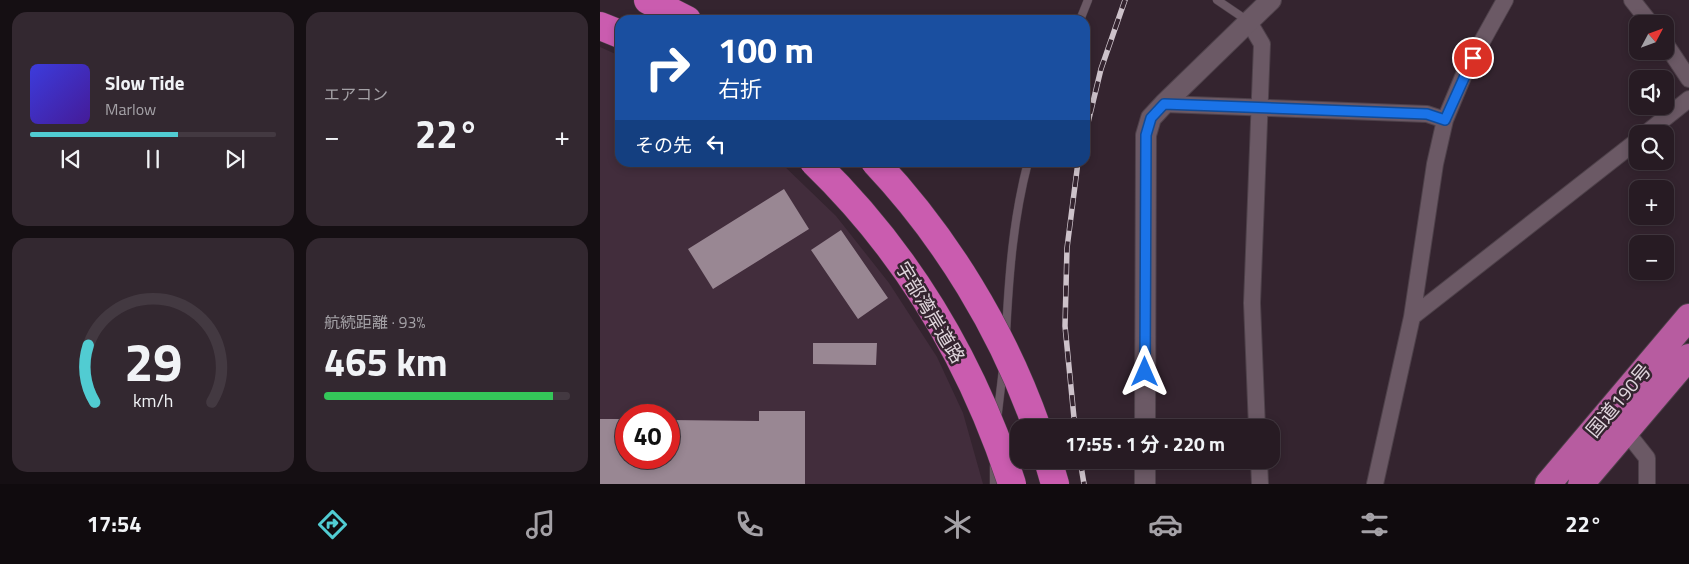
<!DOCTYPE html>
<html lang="ja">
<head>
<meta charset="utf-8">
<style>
  body { margin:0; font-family:"Titillium Web","Noto Sans JP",sans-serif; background:#332830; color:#f1f3f6; height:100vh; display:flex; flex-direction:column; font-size:19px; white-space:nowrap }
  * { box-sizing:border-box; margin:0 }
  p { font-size:16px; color:#a4a1a6 }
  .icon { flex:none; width:28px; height:28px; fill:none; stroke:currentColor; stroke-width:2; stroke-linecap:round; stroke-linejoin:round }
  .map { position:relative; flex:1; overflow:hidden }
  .sheet { display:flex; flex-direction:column; gap:12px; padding:12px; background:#150f13; width:600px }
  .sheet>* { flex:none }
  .banner { position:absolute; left:15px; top:15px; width:475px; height:152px; border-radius:15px; box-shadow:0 2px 8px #0003,0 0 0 1px #433941; background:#1a4fa0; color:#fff; overflow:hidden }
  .needle { width:32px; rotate:49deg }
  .tools { position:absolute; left:1029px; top:15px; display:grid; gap:10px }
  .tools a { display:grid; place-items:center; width:45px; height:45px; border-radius:10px; background:#271b23; box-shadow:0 2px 8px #0003,0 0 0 1px #433941; font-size:25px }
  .speed { position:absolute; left:15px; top:404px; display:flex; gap:10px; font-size:25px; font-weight:700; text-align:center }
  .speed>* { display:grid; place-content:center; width:65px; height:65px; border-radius:50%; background:#271b23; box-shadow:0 2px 8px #0003,0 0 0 1px #433941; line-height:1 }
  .speed .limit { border:8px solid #d22; background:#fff; color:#111 }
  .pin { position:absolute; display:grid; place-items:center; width:42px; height:42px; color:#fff; margin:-21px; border:2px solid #fff; border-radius:50%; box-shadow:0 1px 5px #0007 }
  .me { position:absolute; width:55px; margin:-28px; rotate:0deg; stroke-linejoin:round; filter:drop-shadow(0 0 4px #0008) }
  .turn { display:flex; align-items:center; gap:18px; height:105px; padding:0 20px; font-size:22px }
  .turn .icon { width:65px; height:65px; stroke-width:2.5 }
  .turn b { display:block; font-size:35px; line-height:42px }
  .then { display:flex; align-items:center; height:48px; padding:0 20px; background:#0003; gap:10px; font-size:19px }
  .big { font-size:38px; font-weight:700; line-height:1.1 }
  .sheet .tile { flex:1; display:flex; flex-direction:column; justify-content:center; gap:8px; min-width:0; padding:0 18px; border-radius:15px; background:#332830 }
  .sheet .dial { align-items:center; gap:0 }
  .dial svg { height:130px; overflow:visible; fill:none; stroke:#433941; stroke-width:7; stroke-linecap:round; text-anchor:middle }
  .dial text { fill:#f1f3f6; stroke:none }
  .song { display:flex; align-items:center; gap:15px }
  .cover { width:60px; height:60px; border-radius:8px; background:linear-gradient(135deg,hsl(240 70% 55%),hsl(260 70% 35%)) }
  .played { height:5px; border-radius:2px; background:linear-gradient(90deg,#51ccd2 60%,#433941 60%) }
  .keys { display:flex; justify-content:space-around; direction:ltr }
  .heat { display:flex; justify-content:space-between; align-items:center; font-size:28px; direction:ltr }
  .charge { height:8px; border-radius:4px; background:linear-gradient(90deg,#34c759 93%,#433941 0) }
  .sheet .tiles { flex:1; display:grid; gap:12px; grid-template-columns:repeat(2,1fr) }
  .trip { position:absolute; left:410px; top:419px; width:270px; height:50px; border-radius:15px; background:#271b23; box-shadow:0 2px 8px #0003,0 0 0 1px #433941; font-weight:700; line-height:50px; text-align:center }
  .tabs { display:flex; height:80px; justify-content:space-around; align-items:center; background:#100b0e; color:#a4a1a6 }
  .tabs .icon { width:35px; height:35px }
  .tabs .active { color:#51ccd2 }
  .tabs b { font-size:22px; color:#f1f3f6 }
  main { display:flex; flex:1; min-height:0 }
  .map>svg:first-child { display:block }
</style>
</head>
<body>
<main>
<section class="sheet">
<div class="tiles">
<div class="tile">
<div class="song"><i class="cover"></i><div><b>Slow Tide</b><p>Marlow</p></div></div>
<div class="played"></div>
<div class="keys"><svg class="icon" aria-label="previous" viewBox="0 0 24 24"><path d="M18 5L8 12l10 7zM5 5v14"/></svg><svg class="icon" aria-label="pause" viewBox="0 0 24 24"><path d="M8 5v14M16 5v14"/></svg><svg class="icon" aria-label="next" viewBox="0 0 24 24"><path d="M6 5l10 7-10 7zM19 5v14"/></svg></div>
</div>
<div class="tile"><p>エアコン</p>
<div class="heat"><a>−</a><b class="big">22°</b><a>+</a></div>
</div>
<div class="tile dial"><svg viewBox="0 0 100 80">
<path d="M14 69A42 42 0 1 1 86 69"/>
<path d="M14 69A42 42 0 0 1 10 34" stroke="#51ccd2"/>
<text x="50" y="56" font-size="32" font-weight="700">29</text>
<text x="50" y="72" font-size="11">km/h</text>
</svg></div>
<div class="tile"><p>航続距離 · 93%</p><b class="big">465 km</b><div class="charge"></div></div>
</div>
</section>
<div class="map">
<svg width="1089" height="484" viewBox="0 0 1089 484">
  <rect width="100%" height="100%" fill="#34242f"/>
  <path fill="#422d3c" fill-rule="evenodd" d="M0 47 20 56V162L181 163 236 216 289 283 337 357 363 413 383 484H0ZM26 415H69V458H26Z"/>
  <path fill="#998793" d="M184 189 209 229 113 289 88 249Z
    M241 230 288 298 258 319 211 250Z
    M213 343H277L276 365 213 364Z
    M159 411H205V484H0V419H26V458H69V420L159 421Z"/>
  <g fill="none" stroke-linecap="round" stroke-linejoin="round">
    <defs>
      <path id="service" d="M617 0 648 21
        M480 20 488 0
        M406 333C409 275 413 219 428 162
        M397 420 403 369
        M394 484V466"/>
      <path id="minor" d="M1032 0 1051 24
        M649 22 662 44 652 303 657 428
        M1065 43 1089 79
        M564 104 827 114 845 120
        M1045 134 1089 99
        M812 317 1038 140
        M1021 425 1047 458V484
        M659 460 660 484
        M775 484 812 317 835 164 845 120 865 72 905 0"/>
      <path id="tertiary" d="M545 428 546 135 551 118 564 104 671 0
        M545 484V460"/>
      <path id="trunk" d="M948 484 1089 317
        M981 484 1089 357"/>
      <path id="motorway" d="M48 0 87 20
        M0 26 20 34
        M448 460 455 484"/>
    </defs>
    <use href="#service" stroke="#4e414a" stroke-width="9"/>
    <use href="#minor" stroke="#4e414a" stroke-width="18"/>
    <use href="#tertiary" stroke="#4e414a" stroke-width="22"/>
    <use href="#trunk" stroke="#4e414a" stroke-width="28"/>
    <use href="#motorway" stroke="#4e414a" stroke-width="29"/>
    <use href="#service" stroke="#6b5965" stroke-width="8"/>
    <use href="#minor" stroke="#6b5965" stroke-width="16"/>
    <use href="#tertiary" stroke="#6b5965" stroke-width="20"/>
    <use href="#trunk" stroke="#b75ca0" stroke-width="26"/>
    <use href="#motorway" stroke="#ca5caf" stroke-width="28"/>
    <defs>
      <path id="rail" d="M485 135 501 69 525 0
        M475 428 465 326 467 248 478 162
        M480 460 484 484"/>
    </defs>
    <use href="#rail" stroke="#cdc2ca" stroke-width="5.5"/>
    <use href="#rail" stroke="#34242f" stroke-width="4" stroke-dasharray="11" stroke-linecap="butt"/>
    <defs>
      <path id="motorway-bridge" d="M214 162C307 252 372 361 412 484
        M275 162C346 237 403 331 437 428"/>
    </defs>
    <use href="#motorway-bridge" stroke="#4e414a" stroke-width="29" stroke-linecap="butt"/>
    <use href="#motorway-bridge" stroke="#ca5caf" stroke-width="28"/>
  </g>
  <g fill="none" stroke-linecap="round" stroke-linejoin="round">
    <defs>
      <path id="route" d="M545 372 546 135 551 118 564 104 827 114 845 120 873 58"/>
    </defs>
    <use href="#route" stroke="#114b97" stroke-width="12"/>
    <use href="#route" stroke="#1a73e8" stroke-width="9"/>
  </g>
  <g text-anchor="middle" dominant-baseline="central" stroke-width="5" stroke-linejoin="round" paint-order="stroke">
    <g font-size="19" fill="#e0d6dd" stroke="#34242f">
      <text transform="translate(331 312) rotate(59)">宇部湾岸道路</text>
      <text transform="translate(1018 400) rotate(-50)">国道190号</text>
    </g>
  </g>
</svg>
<div class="tools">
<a><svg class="needle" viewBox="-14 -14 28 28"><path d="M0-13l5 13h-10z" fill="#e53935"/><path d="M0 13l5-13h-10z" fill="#a4a1a6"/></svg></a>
<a><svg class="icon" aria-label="sound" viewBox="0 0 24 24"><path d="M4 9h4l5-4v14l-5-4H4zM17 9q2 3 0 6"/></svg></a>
<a><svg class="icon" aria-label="search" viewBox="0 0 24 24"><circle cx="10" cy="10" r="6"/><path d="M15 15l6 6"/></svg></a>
<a>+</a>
<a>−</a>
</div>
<div class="speed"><div class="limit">40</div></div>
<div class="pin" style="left:873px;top:58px;background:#d93025"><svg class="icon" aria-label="arrive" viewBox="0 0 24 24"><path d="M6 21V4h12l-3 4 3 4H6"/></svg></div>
<svg class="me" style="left:545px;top:372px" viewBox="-20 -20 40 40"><path d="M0-17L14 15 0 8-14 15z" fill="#1a73e8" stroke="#fff" stroke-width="4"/></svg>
<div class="trip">17:55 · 1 分 · 220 m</div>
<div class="banner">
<div class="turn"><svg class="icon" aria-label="right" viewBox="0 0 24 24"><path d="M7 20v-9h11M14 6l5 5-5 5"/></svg><div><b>100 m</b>右折</div></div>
<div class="then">その先<svg class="icon" aria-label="left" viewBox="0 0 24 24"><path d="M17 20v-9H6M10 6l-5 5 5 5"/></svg></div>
</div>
</div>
</main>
<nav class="tabs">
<b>17:54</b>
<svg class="icon active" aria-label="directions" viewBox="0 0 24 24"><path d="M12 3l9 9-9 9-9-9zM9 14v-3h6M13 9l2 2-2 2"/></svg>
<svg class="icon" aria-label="music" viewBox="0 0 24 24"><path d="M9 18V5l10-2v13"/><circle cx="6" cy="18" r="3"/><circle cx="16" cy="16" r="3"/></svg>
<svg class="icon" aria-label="phone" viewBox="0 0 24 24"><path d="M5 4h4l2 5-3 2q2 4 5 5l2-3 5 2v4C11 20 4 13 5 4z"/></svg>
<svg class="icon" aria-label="climate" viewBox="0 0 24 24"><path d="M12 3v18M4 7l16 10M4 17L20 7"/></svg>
<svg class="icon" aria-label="car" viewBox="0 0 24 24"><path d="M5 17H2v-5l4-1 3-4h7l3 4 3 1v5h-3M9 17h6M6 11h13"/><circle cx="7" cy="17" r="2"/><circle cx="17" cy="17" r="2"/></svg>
<svg class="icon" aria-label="filters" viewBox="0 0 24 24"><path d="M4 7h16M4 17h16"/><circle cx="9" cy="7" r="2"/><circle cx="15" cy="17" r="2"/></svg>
<b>22°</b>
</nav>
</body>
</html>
